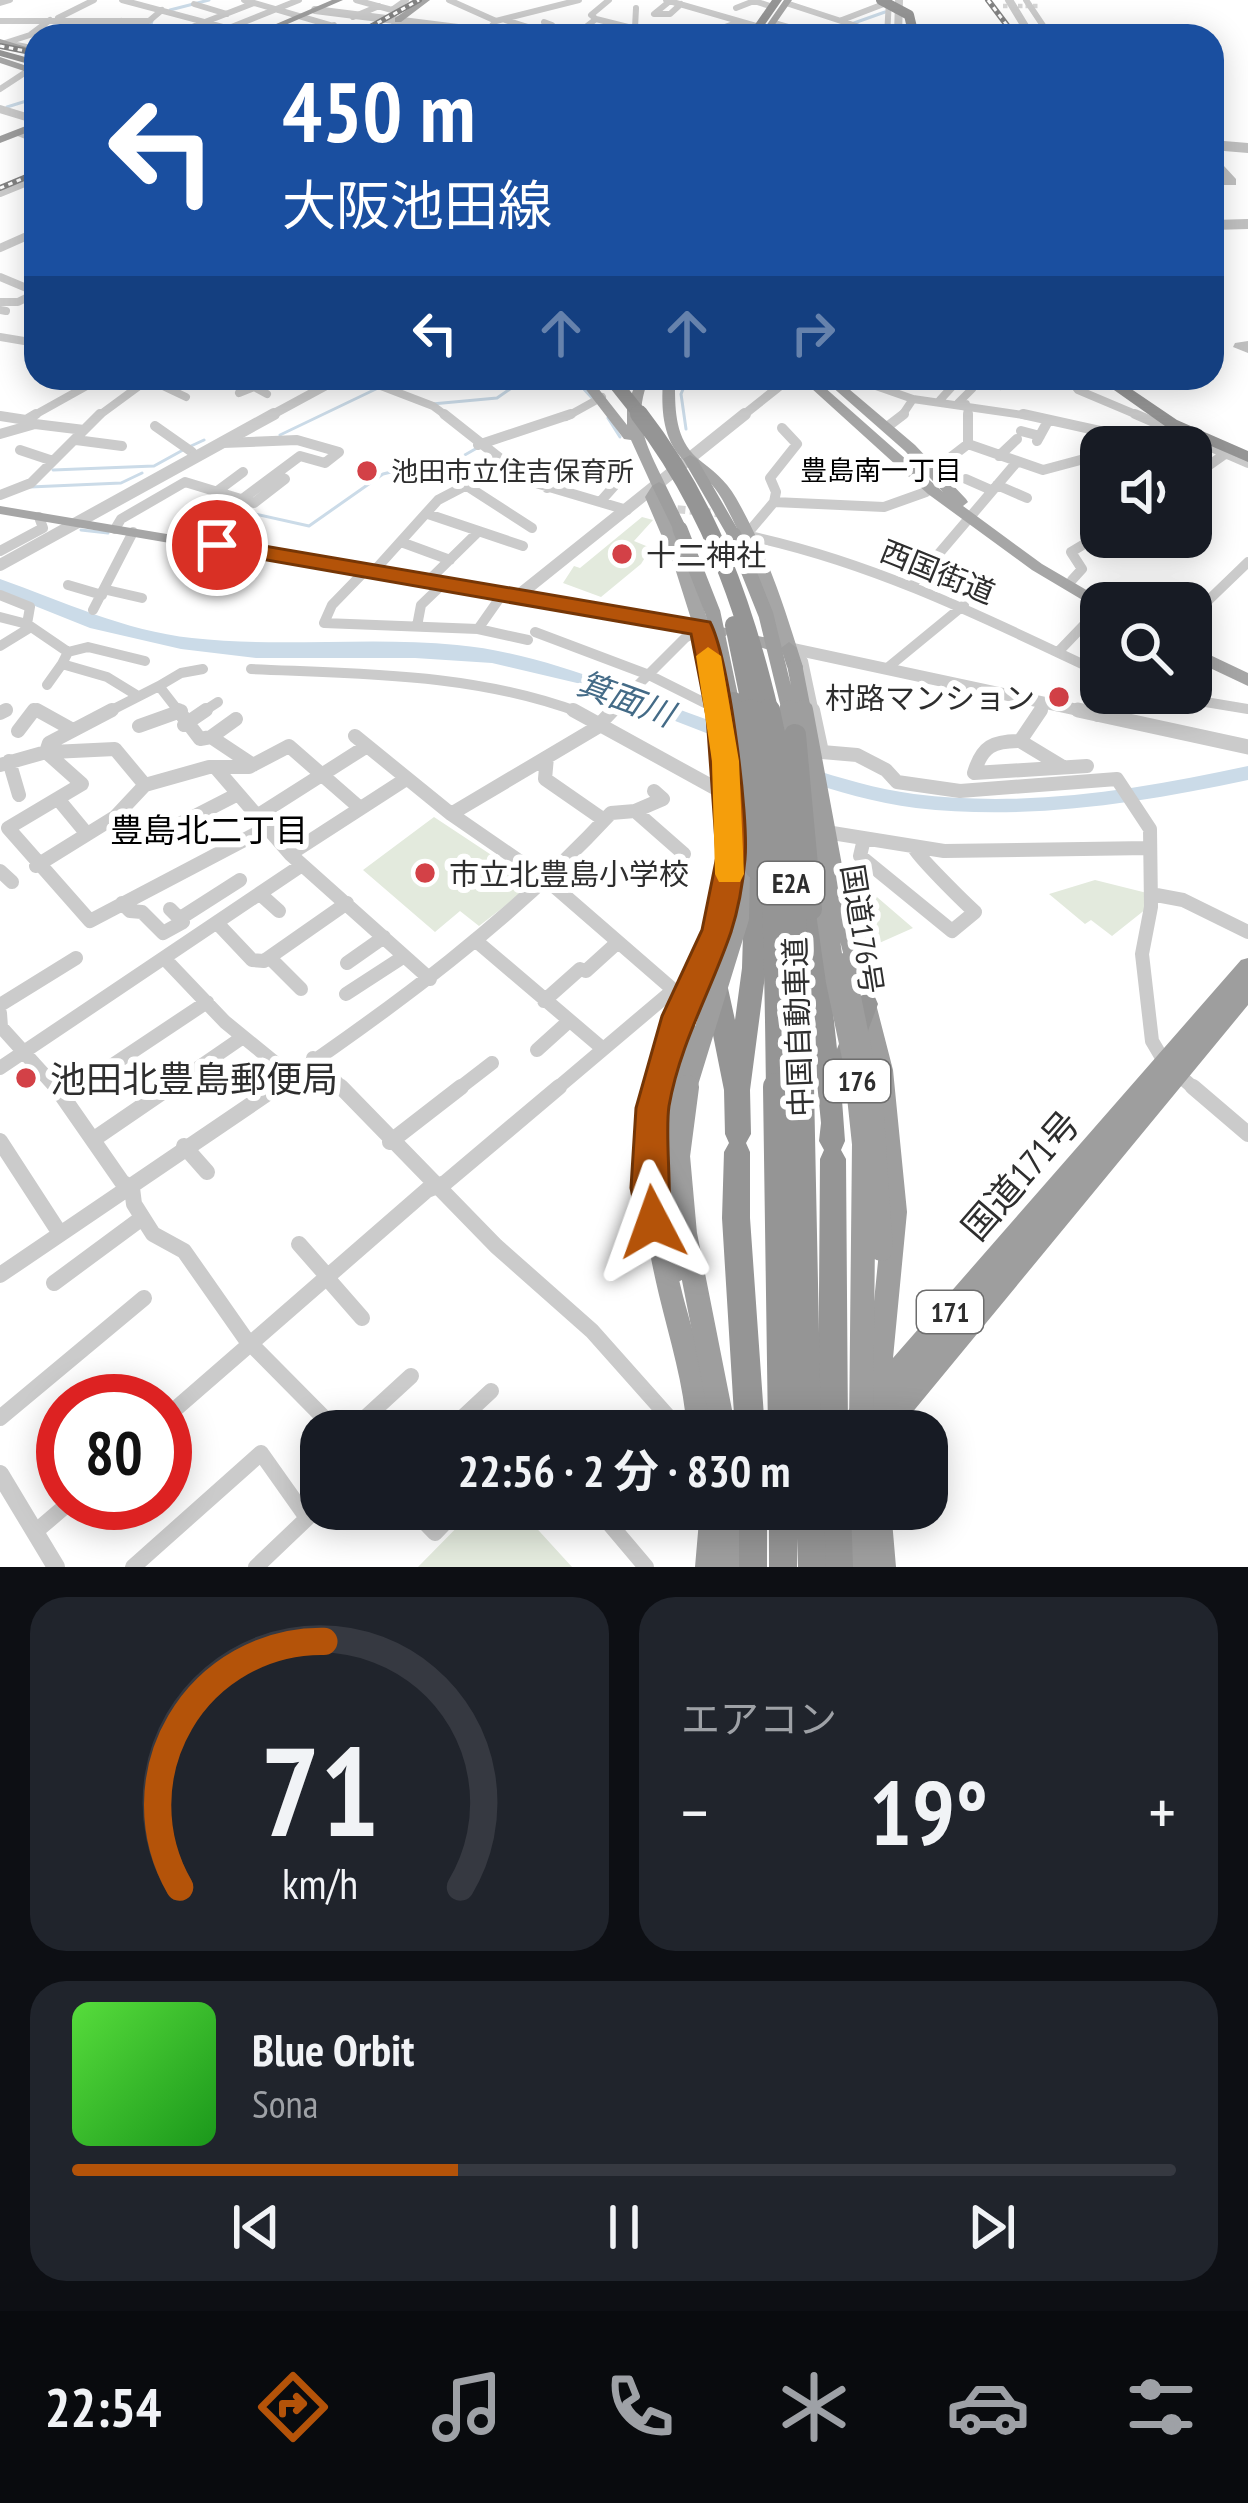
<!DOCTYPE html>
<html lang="ja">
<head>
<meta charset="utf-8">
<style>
  body { margin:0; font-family:"PT Sans Narrow","Noto Sans JP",sans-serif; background:#20242c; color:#f1f3f6; height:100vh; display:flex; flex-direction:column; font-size:45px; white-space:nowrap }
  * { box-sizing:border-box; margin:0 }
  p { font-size:39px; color:#9ea1a6 }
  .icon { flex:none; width:66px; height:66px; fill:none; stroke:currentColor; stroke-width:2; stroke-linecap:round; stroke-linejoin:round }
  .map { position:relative; height:1567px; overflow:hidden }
  .details { display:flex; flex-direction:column; gap:30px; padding:30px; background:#0d0f14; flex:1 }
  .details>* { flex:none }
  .guide { position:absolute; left:24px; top:24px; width:1200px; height:366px; border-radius:36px; box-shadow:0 6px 30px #0003; background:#1a4fa0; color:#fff; overflow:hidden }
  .controls { position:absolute; left:1080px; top:426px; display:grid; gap:24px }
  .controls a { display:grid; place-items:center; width:132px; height:132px; border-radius:24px; background:#171b24; box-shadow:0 6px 30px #0003; font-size:60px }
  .speed { position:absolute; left:36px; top:1374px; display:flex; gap:24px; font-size:60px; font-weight:700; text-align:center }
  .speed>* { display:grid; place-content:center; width:156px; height:156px; border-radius:50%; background:#171b24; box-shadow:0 6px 30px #0003; line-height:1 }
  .speed .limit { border:18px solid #d22; background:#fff; color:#111 }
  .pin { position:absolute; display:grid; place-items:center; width:102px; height:102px; color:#fff; margin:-51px; border:6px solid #fff; border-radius:50%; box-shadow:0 3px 12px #0007 }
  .me { position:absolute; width:132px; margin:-66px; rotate:356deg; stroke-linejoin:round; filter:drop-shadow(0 0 9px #0008) }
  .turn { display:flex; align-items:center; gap:42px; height:252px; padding:0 60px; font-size:54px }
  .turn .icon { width:156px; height:156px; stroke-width:2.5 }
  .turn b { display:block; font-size:84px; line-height:102px }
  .lanes { display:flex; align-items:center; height:114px; padding:0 60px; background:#0003; justify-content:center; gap:60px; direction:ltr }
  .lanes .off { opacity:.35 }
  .big { font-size:90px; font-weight:700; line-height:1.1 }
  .details .card { flex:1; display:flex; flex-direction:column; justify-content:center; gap:18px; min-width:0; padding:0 42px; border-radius:36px; background:#20242c }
  .details .dial { align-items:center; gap:0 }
  .dial svg { height:312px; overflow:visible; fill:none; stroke:#363941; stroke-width:7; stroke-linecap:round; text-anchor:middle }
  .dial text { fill:#f1f3f6; stroke:none }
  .song { display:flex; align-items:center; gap:36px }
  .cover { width:144px; height:144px; border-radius:18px; background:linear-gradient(135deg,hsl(110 70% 55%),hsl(120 70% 35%)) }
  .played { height:12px; border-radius:6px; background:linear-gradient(90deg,#b45309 35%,#363941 35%) }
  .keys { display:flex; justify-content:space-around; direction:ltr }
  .heat { display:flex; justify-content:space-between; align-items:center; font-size:66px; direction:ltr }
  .details .tiles { flex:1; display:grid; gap:30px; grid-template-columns:1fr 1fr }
  .card:last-child { grid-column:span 2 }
  .trip { position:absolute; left:300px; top:1410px; width:648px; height:120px; border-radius:36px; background:#171b24; box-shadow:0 6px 30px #0003; font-weight:700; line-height:120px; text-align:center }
  .dock { display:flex; height:192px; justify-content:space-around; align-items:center; background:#090b0e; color:#9ea1a6 }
  .dock .icon { width:84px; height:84px }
  .dock .current { color:#b45309 }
  .dock b { font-size:54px; color:#f1f3f6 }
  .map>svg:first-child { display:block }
</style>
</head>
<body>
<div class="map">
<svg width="1248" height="1567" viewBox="0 0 1248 1567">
  <rect width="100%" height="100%" fill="#fff"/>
  <path fill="#e3eadd" d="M642 517 653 520 634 541 651 548 641 564 601 597 563 583 574 566 580 568Z
    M434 817 505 864 500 869 528 888 479 926 460 911 435 932 363 870Z
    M1095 880 1147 893 1146 909 1112 936 1091 920 1085 924 1049 894Z
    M849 881 863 885 913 928 868 948Z
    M475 1509H519L572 1567H418Z"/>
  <path fill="#cbdbe8" d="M0 579C62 601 125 631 192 638 280 648 369 636 457 645 544 653 629 692 711 721L714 736 577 683 492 663 415 658H256L181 649 90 628 0 592Z"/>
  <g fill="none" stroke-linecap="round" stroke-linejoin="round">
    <path stroke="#cbdbe8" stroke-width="3" d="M170 10 209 0
      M854 23 885 12
      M147 36 152 21
      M822 36 848 25
      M7 107 36 98
      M556 378 582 387 593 399
      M689 378 779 381
      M432 404 497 398 526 378
      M608 418 620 437
      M686 429 681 394 687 380
      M280 435 378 388
      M191 446 204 440
      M53 470 154 466 183 450
      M30 487 121 483 142 473
      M224 500 233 509 309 526 383 474 419 465 442 468 477 448
      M81 530 108 533
      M180 531 230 507"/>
    <path fill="#cbdbe8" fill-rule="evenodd" d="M1248 766V780C1139 803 1028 821 916 808 875 803 837 791 799 779L796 774 805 767C841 778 876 789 914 794 1026 808 1138 790 1248 766Z"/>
    <path fill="#c1c1c1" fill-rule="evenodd" d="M1212 140 1248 143V153L1212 150Z
      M1212 153 1236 179V185H1224L1212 169Z
      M1248 219V229L1212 230V220Z
      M1248 341V353L1233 347 1235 343Z"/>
    <path stroke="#d5d5d5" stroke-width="4.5" stroke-dasharray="4.5 3" stroke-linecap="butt" d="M1003 6H1038"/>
    <path stroke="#d5d5d5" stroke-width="8" stroke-dasharray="8 4.5" stroke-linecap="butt" d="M665 508 726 514"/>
    <path stroke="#cbcbcb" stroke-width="6" d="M122 0 257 36
      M244 0 357 33
      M356 0 392 10 406 0
      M449 0 496 21 483 36
      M666 0 756 26
      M1026 0 1050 36
      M670 1 654 14H670L681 4
      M0 3 10 0
      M786 3 887 36 889 0
      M194 4 227 14
      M736 8 754 1 770 6
      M353 17 379 6
      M58 18 94 0
      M596 19 644 31
      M505 20 544 32 540 36
      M842 20 889 2
      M0 21H149L162 10
      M496 21 579 0
      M544 22 552 25
      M774 23 812 34
      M635 28 636 8
      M94 36 121 21
      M169 36 254 3
      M209 36 299 0
      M308 36 334 25
      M385 36 398 20
      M574 36 596 19 591 15 609 0
      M626 36 669 29 702 35 739 22
      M5 43 30 35 50 20
      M12 44 36 49
      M0 89 29 70
      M18 133 36 140
      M20 185 36 178"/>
    <path stroke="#cbcbcb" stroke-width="8" d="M0 193 27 182
      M0 248 36 232
      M0 277 36 292
      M0 302H18L36 293
      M0 310 6 311
      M0 337 36 343
      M360 378 433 406 448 417
      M853 378 913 399 1037 417
      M980 378 1000 386
      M1069 378 1078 390 1142 417
      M148 379 186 397
      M239 393 254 387 267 394
      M940 400 960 378
      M958 403 972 389
      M966 404 969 417
      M0 416 9 417
      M31 417 101 378
      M97 417 150 378
      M566 417 602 397
      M901 417 913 399"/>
    <path stroke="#cbcbcb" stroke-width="10" d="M444 414 529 481 627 510
      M1023 414 1127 437 1190 439
      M1135 414 1248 463
      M0 416 26 420 36 414
      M155 426 192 452
      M887 427 904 414
      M1021 431 1040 436
      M0 434 35 424 84 430
      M76 440 122 446
      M1037 441 1048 421
      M223 443 297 440 339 452 325 463 300 456 241 500
      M968 444 1043 470 1099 455
      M478 445 571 414
      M20 450 53 461
      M999 456 1017 439
      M933 471 968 444V414
      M1191 478 1225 454
      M599 479 616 484 600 502
      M966 479 991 490
      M997 485 1027 498
      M467 486 532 528
      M547 488 577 462
      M216 492 243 472
      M0 495 31 483 100 414
      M774 502 776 492 770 478 797 444 782 428
      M428 514 523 546
      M115 529 121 519 185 482 254 503 285 479 275 475
      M747 534 774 502 884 507 926 492
      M749 536C875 563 985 618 1101 673
      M401 542 450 560
      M0 551 43 528 39 517
      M366 570 332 605 324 623 478 629 504 592
      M374 571 438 500 505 465
      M429 580 479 531
      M1072 580 1082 569 1071 552 1101 534
      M913 584 1016 463
      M68 585 102 595
      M107 590 142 598
      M0 595 30 607 27 624 68 652 62 664 107 677 138 696
      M93 610 133 532
      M0 617 27 624
      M1191 617 1248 562
      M417 626 421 605 444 583
      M478 629 528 640
      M535 632 649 675 711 706 705 678
      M0 646 31 627
      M790 648 803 661 814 713
      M1059 651 1084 625
      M68 652 88 647 145 661
      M251 669C362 674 475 673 581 713
      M886 669 964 605
      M47 685 62 664
      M159 686 181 673 203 669
      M1151 693 1248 709
      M0 713 7 710
      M32 713 35 709 43 713
      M106 713 159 686 180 713
      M174 713 181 711
      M201 713 218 702
      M610 713 685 638 702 628
      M1039 713 1045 704
      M1099 713 1113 693"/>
    <path stroke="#cbcbcb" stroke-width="14" d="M37 710 73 730
      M178 710 200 739 211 737 253 765
      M573 710 733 798
      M813 710 822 752 857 755 886 770 897 782 960 791 1117 779 1150 829 1151 907 1142 954 1152 1041 1165 1063 1196 1090
      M1041 710 1020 741C993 741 982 746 974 773L1087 766
      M0 713 6 710
      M1098 715 1101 710
      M184 725 206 710
      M139 726 181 711
      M18 731 34 710
      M355 736 451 814 548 881 677 993
      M211 737 236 719
      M1020 741 1063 767
      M46 752 82 784 8 828 90 921 267 828
      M52 752 115 749 145 785
      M547 757 545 779 604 820
      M9 761 19 795
      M0 765 46 752 49 743 112 710
      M215 767 290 854 430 979
      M58 799 87 834
      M635 811 684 854
      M451 814 596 728 613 710
      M257 816 367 746
      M826 832 944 851 1149 848
      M154 837 238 794
      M864 839 860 856 952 931 975 912C965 903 916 855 913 846
      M290 854 406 779
      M36 866 115 817 145 785 209 767H249L289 746 360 808
      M0 871 12 882
      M260 894 279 911
      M1151 894 1183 900 1248 932
      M122 903 130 911 142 912 163 933 183 922 170 909
      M179 919 240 880
      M218 924 252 960 264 961 347 903
      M475 940 602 1048
      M164 958 225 1022 290 1075
      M270 958 301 989
      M347 963 384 937
      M586 971 618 942
      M346 994 403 957
      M544 1001 580 969
      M0 1005 76 958
      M0 1013 1 1027 58 1090
      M537 1050 568 1022
      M313 1058 344 1090
      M0 1068 302 865
      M75 1090 207 1002
      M166 1090 243 1037
      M272 1090C394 1007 511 921 611 813L635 811 663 799 654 791
      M457 1090 492 1063
      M555 1090 672 991"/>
    <path stroke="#cbcbcb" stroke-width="16" d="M56 1087 122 1182 132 1188 134 1204 153 1234 184 1251 245 1338 337 1431
      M341 1087 496 1246 592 1331 681 1431
      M1193 1087 1248 1134
      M64 1097 79 1087
      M94 1139 170 1087
      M0 1141 59 1232
      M390 1142 461 1087
      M184 1146 207 1172
      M299 1244 328 1277
      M0 1275 277 1087
      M327 1278 362 1318
      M54 1283 142 1218
      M0 1418 144 1298
      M165 1418 427 1190 445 1183 559 1087
      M351 1431 411 1376
      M448 1431 491 1391
      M412 1509 435 1533 458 1509
      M597 1509 646 1567
      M35 1532 69 1503
      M133 1567 261 1453 307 1518
      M256 1567 321 1505"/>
    <path stroke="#cbcbcb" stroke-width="8" d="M1009 0 1031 36
      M315 10 522 36
      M898 36 899 0
      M0 109 36 120"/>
    <path stroke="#cbcbcb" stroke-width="9" d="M268 417 340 378
      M741 417 790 378"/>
    <path stroke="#cbcbcb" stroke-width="12" d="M0 565 274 414
      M519 595 745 414
      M789 648 1092 713"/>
    <path stroke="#cbcbcb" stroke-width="15" d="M1078 710 1248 747"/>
    <path stroke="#cbcbcb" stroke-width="18" d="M0 1474 56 1567"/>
    <path fill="#a6a6a6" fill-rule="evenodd" d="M421 0H430L401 22H395V18Z
      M784 0H792L767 36H759Z
      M0 39 36 50V56L0 45Z
      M0 57 36 69V75L0 63Z
      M577 378H590L627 425V408L637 378H649C631 423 647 445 666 486L659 497 689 562 709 625 726 628 728 632 726 636 720 637 0 514V506L692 622 673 562 645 497 652 486 631 440 624 439Z
      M663 378H675C675 407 674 437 697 458 713 471 725 479 736 498 763 545 781 596 797 648L795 652C782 655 759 649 750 641L758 636 778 640C764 591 746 543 722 499 713 483 703 476 689 465 662 443 661 411 663 378Z
      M800 378H814L943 492 905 451 822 378H836L915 445 966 499 968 502 963 506 1042 564 1107 602 1101 603V611L1032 570 928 494Z
      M1191 646 1248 673V686L1191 659Z"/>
    <path fill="#9e9e9e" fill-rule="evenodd" d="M332 0H343L260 36H248Z
      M36 122V129L0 143V136Z
      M690 455 697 459 741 535 739 538 734 540 727 535 683 459Z
      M659 482 666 486 687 529 685 532 680 534 673 529 652 486Z
      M702 623 710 628 714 646 706 651 698 646 694 628Z
      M789 642 797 648 803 667 801 671 795 673 787 667 781 648Z
      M1248 958V1005L897 1431H867L870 1424 864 1431H834L838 1422 865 1391 883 1212 871 1070 856 1004 859 998 866 995 873 998 876 1004 893 1070 907 1212 893 1358 1241 960Z
      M697 962 704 965 707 971C657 1094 650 1166 683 1296 695 1341 710 1384 713 1431H687C684 1384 670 1341 659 1295 628 1165 636 1094 687 971L690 965Z
      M700 1509H726L723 1567H695Z
      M848 1509H891L896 1567H848Z"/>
    <path fill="#959595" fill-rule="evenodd" d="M772 0H782L757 36H747Z
      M0 50 36 60V66L0 56Z
      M1097 378H1115L1177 420 1248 451V462L1165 426Z
      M756 859 764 862 767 868 766 968 750 1090 751 1134 746 1143 750 1152V1218L765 1431H735L722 1218 724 1152 729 1143 725 1134 724 1090 700 970 708 924 716 922 724 924 728 931 724 970 735 1020 742 968 745 868 748 862Z
      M811 900 819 902 822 909 837 1049 857 997 866 994 875 997 878 1004 842 1100 845 1141 841 1150 846 1159 848 1431H818L820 1159 824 1150 819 1141 821 1123 800 909 803 902Z
      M819 1509H851L853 1567H821Z"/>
    <defs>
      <path id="rail" d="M988 0 1015 36
        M354 36 419 0
        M0 46 36 53
        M0 188 36 173"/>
    </defs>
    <use href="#rail" stroke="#838383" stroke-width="6"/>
    <use href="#rail" stroke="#fff" stroke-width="3" stroke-dasharray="4.5" stroke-linecap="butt"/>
    <path stroke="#a6a6a6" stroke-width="12" d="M589 378H652"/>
    <path stroke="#9e9e9e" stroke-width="15" d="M680 529 713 613 734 713
      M734 535 766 615 790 713
      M706 646 720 713
      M795 667 804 713"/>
    <path stroke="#9e9e9e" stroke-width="20" d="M789 710 798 748
      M803 710 832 866 860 980
      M813 822 836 982 859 1090
      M844 963 870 1090
      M697 971C732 886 736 801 719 710
      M671 1090 690 1034
      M686 1090 739 918 741 825"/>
    <path stroke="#9e9e9e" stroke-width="24" d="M672 1087 664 1180 675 1270
      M687 1087 678 1156 685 1234 724 1431
      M858 1087 864 1144 861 1431
      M870 1087 881 1249
      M729 1509V1567"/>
    <path stroke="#959595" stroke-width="10" d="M881 0 909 15 914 36"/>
    <path stroke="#959595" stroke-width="14" d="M611 378 642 417"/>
    <path stroke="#959595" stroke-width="18" d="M639 414C709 504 744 604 770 713
      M734 625 752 713
      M734 701 736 713"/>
    <path stroke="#959595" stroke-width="22" d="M735 710 756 868
      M751 710C776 835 775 963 777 1090
      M769 710C798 833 797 965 800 1090
      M795 735 811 909"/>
    <path stroke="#959595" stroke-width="28" d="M777 1087 782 1431
      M800 1087 807 1431
      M753 1509V1567
      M783 1509V1567
      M810 1509 812 1567"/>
  </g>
  <path fill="#b45309" stroke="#753606" stroke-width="3" d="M217 538 710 622C729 659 749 817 745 859 743 882 738 910 731 932 711 991 680 1043 669 1106 664 1138 675 1211 665 1234L653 1239 640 1234 631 1188 636 1108 662 1016 702 930 717 856 707 716 691 634 209 550 205 545Z"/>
  <path fill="#f59e0b" d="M708 647 721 656 739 761 744 874 740 882H719L715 874 712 761 696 656Z"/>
  <g fill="#d34147" stroke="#fff" stroke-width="4.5">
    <circle cx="367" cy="471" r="12"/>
    <circle cx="622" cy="554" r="12"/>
    <circle cx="1059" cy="697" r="12"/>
    <circle cx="425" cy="873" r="12"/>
    <circle cx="26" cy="1078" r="12"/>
  </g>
  <g text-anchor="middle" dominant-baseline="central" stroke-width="12" stroke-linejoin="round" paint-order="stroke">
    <g font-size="27" fill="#000" stroke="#fff">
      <text x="881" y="470">豊島南一丁目</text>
    </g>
    <g font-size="27" fill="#2e2e2e" stroke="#fff" text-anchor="start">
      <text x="391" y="471">池田市立住吉保育所</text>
    </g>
    <g fill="#fff" stroke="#6d6d6d" stroke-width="3">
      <rect x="758" y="862" width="66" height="42" rx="9"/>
      <rect x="824" y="1060" width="66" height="42" rx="9"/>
      <rect x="917" y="1291" width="66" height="42" rx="9"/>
    </g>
    <g font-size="27" font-weight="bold" fill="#2e2e2e">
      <text x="791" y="883">E2A</text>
      <text x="857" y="1081">176</text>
      <text x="950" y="1312">171</text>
    </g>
    <g font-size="30" fill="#2e2e2e" stroke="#fff" text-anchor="start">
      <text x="646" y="554">十二神社</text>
      <text x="1035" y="697" text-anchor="end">村路マンション</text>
      <text x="449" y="873">市立北豊島小学校</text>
    </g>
    <g font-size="30" fill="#2e2e2e" stroke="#fff">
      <text transform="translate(938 571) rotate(22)">西国街道</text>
      <text transform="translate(863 929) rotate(81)">国道176号</text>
      <text transform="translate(797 1027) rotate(-92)">中国自動車道</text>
    </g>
    <g font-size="33" font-style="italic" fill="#446b87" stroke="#fff">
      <text transform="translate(626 698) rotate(20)">箕面川</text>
    </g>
    <g font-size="33" fill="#000" stroke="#fff">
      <text x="209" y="829">豊島北二丁目</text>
    </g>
    <g font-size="36" fill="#2e2e2e" stroke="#fff" text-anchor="start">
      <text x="50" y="1078">池田北豊島郵便局</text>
    </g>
    <g font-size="36" fill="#2e2e2e" stroke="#fff">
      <text transform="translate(1020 1175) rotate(-49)">国道171号</text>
    </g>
  </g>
</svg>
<div class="controls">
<a><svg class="icon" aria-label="sound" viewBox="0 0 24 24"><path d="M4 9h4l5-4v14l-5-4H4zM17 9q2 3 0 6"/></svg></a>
<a><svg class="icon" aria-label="search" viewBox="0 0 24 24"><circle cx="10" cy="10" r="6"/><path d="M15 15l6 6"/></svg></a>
</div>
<div class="speed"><div class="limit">80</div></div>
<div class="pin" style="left:217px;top:545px;background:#d93025"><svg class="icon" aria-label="arrive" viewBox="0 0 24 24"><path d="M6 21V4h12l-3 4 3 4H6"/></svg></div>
<svg class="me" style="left:653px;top:1222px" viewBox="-20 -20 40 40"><path d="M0-17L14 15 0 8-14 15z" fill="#b45309" stroke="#fff" stroke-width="4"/></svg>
<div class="trip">22:56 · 2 分 · 830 m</div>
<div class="guide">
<div class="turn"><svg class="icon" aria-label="left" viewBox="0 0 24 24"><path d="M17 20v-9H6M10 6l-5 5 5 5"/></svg><div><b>450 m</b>大阪池田線</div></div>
<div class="lanes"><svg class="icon" aria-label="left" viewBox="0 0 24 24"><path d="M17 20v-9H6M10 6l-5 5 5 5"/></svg><svg class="icon off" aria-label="ahead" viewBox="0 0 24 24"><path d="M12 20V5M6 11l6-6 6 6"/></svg><svg class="icon off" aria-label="ahead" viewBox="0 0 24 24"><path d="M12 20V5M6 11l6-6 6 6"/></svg><svg class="icon off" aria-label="right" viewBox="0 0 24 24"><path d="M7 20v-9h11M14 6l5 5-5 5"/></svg></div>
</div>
</div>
<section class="details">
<div class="tiles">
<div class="card dial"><svg viewBox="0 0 100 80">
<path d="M14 69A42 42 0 1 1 86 69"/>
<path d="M14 69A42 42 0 0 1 51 6" stroke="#b45309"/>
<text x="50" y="56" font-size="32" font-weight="700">71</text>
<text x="50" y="72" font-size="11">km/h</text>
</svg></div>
<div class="card"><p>エアコン</p>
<div class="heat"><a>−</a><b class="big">19°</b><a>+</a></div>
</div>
<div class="card">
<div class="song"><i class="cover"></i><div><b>Blue Orbit</b><p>Sona</p></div></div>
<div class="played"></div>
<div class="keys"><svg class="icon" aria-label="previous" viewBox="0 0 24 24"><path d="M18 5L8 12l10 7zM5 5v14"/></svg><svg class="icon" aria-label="pause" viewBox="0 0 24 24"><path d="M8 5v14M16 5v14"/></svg><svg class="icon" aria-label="next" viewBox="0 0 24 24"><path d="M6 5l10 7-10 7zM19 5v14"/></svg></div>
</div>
</div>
</section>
<nav class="dock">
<b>22:54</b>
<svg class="icon current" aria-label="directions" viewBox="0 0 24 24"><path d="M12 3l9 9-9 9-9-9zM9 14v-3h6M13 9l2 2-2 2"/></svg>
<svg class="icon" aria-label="music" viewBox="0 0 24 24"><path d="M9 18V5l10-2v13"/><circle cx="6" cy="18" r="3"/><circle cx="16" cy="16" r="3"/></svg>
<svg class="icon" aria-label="phone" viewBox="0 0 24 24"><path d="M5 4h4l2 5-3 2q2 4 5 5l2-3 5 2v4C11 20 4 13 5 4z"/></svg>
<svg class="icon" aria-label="climate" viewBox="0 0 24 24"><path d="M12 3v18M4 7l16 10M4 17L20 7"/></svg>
<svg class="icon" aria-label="car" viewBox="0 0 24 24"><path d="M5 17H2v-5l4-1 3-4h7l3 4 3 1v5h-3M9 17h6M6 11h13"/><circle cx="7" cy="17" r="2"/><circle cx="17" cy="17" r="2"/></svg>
<svg class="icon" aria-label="filters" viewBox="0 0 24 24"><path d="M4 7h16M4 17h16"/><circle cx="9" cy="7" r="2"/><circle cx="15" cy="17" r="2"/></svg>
</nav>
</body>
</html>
